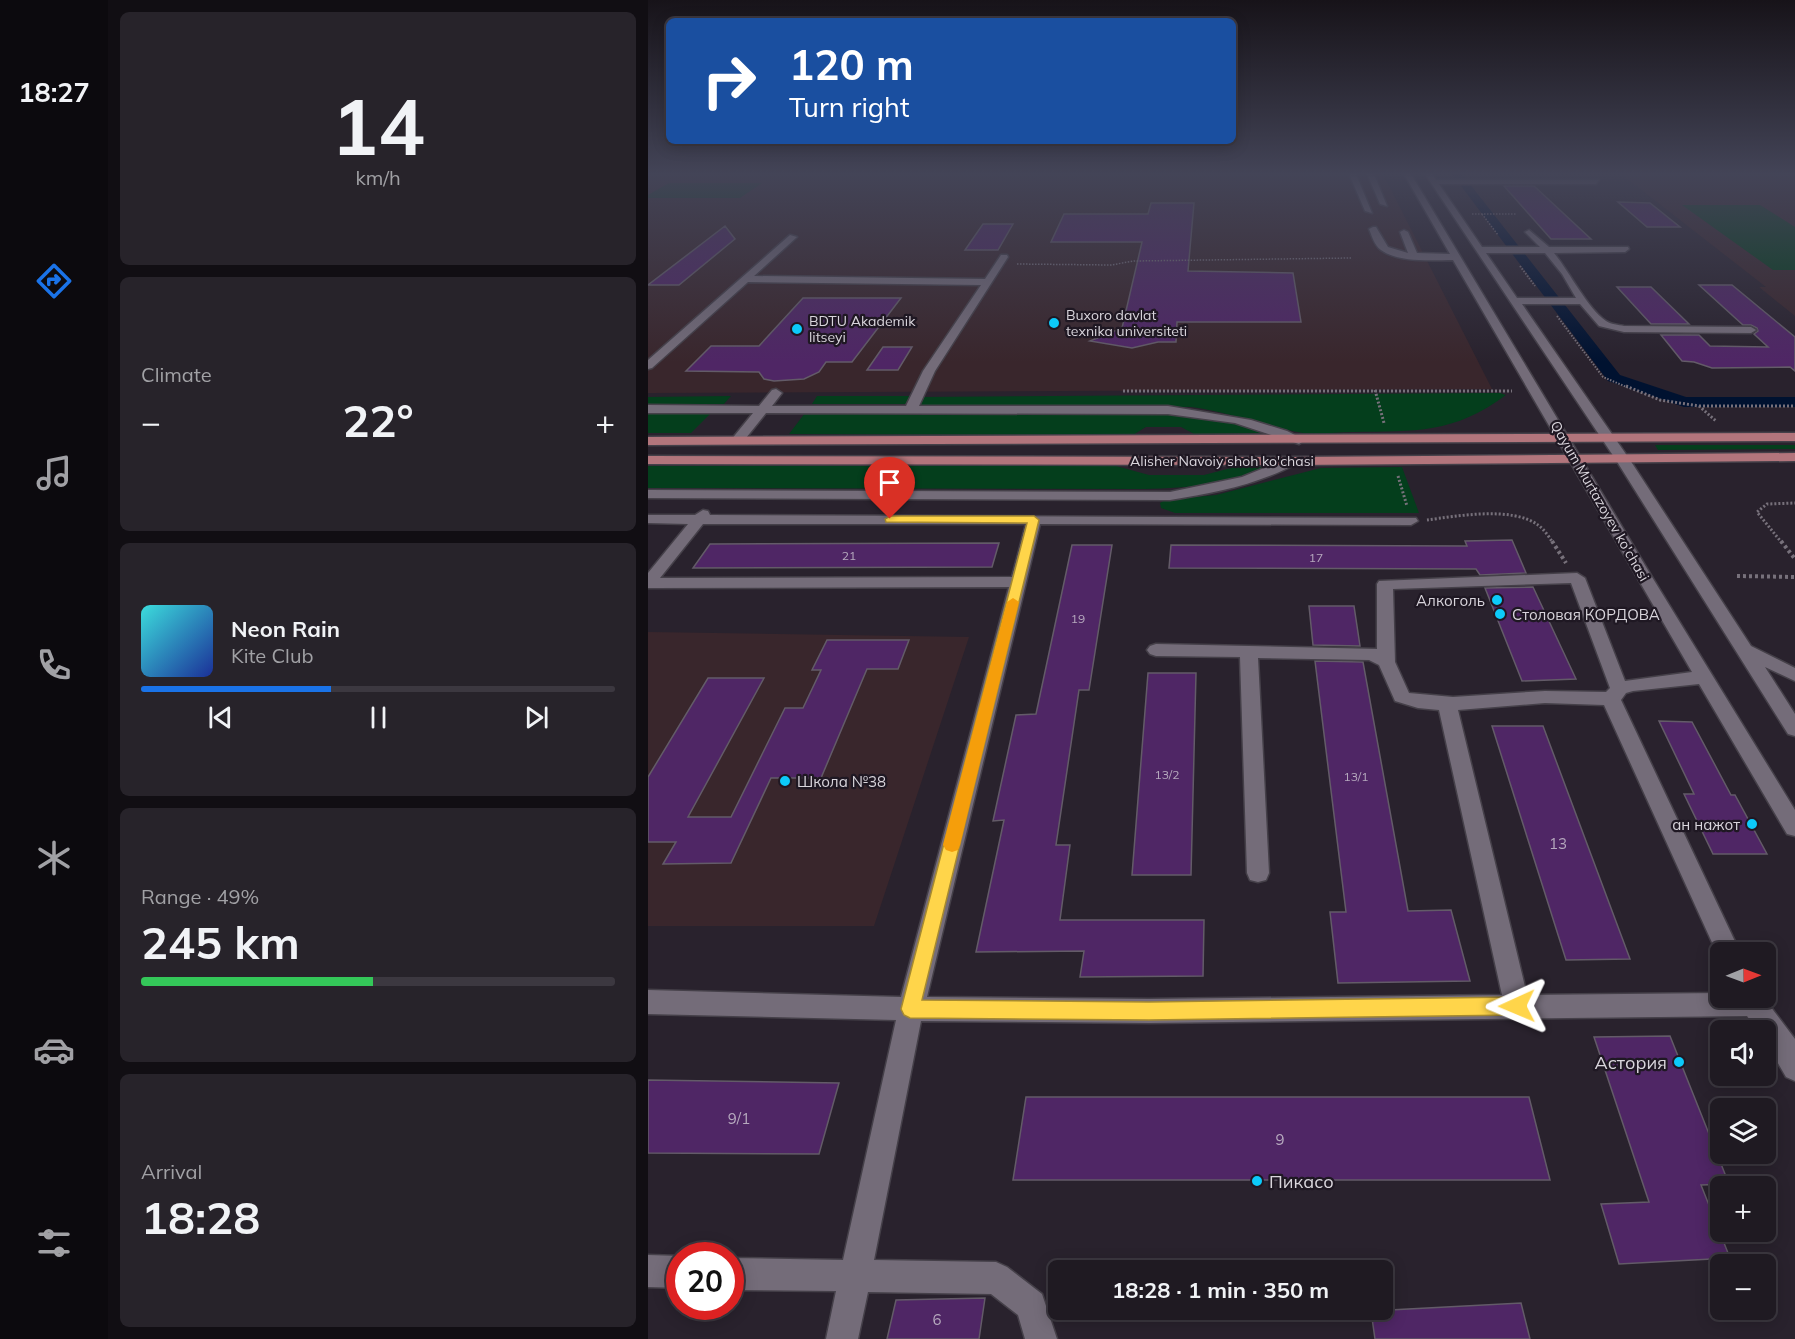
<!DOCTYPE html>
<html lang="en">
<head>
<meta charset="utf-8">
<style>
  body { margin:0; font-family:Mulish,sans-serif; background:#27232a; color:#f1f3f6; height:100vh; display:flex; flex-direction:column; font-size:22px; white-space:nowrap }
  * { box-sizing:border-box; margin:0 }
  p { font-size:20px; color:#a1a1a5 }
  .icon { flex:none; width:33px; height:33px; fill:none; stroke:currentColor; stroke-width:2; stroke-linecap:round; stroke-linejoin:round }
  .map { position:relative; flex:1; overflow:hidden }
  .drawer { display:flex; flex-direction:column; gap:12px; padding:12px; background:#110e13; width:540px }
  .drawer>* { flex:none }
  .banner { position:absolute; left:18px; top:18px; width:570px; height:126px; border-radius:9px; box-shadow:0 3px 15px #0003,0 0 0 2px #3c3840; background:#1a4fa0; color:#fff; overflow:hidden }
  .needle { width:39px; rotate:89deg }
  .tools { position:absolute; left:1062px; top:942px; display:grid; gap:12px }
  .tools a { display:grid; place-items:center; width:66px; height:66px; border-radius:9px; background:#1f1a22; box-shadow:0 3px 15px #0003,0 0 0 2px #3c3840; font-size:30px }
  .speed { position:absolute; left:18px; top:1242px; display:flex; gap:12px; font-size:30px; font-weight:700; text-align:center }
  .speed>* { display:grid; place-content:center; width:78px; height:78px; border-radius:50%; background:#1f1a22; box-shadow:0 3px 15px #0003,0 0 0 2px #3c3840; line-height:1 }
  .speed .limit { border:9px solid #d22; background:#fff; color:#111 }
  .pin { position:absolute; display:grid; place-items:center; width:51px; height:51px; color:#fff; margin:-62px -26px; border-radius:50% 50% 50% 0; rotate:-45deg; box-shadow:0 0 6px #0007 }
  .pin .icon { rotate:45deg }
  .me { position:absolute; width:66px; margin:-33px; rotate:269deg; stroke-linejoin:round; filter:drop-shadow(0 0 4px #0008) }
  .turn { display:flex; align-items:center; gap:21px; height:126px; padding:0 24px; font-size:27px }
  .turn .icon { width:78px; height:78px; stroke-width:2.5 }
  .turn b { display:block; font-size:42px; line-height:51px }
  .big { font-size:45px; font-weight:700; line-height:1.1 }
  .drawer .tile { flex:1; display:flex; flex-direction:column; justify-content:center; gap:9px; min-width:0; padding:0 21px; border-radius:9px; background:#27232a }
  .drawer .dial { align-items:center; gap:0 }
  .dial b { font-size:78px; line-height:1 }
  .song { display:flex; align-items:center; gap:18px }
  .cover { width:72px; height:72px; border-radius:9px; background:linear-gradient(135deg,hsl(180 70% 55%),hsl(230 70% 35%)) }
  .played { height:6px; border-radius:3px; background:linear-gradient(90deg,#1a73e8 40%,#3c3840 40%) }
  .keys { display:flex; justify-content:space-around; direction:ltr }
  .heat { display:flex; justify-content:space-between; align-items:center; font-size:33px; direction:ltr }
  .charge { height:9px; border-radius:4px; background:linear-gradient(90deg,#34c759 49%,#3c3840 0) }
  .trip { position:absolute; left:400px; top:1260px; width:345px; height:60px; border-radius:9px; background:#1f1a22; box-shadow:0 3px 15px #0003,0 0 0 2px #3c3840; font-weight:700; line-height:60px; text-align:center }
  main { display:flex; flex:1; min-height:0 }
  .tabs { display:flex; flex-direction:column; width:108px; justify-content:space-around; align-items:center; background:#0c0a0e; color:#a1a1a5 }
  .tabs .icon { width:42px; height:42px }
  .tabs .active { color:#1a73e8 }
  .tabs b { font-size:27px; color:#f1f3f6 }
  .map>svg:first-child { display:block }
</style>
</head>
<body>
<main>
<nav class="tabs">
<b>18:27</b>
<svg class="icon active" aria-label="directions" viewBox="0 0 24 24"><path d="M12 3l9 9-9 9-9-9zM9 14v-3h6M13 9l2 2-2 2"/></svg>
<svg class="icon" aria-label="music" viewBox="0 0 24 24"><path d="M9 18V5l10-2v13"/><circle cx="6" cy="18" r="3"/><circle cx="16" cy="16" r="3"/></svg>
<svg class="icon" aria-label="phone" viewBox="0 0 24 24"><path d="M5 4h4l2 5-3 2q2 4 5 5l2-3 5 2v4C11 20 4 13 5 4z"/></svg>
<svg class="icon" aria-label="climate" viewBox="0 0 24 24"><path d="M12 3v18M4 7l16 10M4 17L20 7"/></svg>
<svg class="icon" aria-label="car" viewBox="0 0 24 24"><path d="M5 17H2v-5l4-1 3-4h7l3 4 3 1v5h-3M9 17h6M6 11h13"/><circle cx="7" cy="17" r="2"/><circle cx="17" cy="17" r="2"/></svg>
<svg class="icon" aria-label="filters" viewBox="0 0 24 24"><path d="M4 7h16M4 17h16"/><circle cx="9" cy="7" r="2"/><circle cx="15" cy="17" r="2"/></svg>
</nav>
<section class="drawer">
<div class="tile dial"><b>14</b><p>km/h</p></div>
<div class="tile"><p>Climate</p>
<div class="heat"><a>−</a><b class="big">22°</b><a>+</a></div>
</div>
<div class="tile">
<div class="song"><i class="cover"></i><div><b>Neon Rain</b><p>Kite Club</p></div></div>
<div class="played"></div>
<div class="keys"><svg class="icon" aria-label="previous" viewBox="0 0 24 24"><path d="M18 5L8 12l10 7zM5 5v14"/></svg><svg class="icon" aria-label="pause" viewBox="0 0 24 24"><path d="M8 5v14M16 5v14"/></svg><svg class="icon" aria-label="next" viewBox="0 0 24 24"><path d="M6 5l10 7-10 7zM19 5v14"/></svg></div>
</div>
<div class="tile"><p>Range · 49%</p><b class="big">245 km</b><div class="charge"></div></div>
<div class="tile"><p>Arrival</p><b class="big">18:28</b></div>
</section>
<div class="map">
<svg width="1147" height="1339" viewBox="0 0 1147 1339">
  <rect width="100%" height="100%" fill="#29222d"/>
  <path fill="#39262c" d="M0 174H735L844 389 0 393Z
    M973 174H1147V316L1111 287H1118Z
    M0 632 321 637 226 926H0Z"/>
  <path fill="#043e1c" d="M21 183H114L92 198H0V195Z
    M1034 205H1112L1147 227V270H1125Z
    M852 393 858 395C806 434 767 431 705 432 689 432 671 435 655 433 617 426 581 412 543 407L267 405 273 397Z
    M83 396 76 404H0V397Z
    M169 396H263L258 404H164Z
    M0 413 62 414 43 433H0Z
    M157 413 527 414 565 419 626 433 546 434 533 427H498L485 435 141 434Z
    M1007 445H1147V449L1010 450Z
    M0 466H468L501 475H556L587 467H623C582 484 541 488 497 489L0 488Z
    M754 467 771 513H527L513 508 512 503 517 500 568 495 673 468Z"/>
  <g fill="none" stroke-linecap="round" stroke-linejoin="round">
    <path fill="#001230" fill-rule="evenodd" d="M804 174H814L972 375 1038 397H1147V407H1036L960 381Z"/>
  </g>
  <path fill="#4f2665" stroke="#635b68" stroke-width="1.5" d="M856 186H886L943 239H903Z
    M970 202 1002 203 1032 227H999Z
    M503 203H546L540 271 645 273 653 322H529L528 342H510L484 348 442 341 474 328 494 242H403L416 214H500Z
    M335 224H365L350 250H317Z
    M77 226 87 239 31 285H0Z
    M1051 285H1084L1147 337V371L1142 367 1064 368 1046 362 1034 361 1013 335H1051L1062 346 1120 347 1106 334 1110 331 1109 328 1103 325H1095Z
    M969 287H1003L1041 324H1003Z
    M155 298H253L204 362H178L171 372 156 379 126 381 116 379 111 372 38 371 63 346H111Z
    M235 347H264L250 370H219Z
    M864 540 878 573 832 575 828 569 521 568 523 545 819 546 817 541Z
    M351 543 344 567 45 568 62 544Z
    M424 545H464L441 690H431L408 845H422L412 920H556L555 976 432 977 436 951 328 952 356 820 345 821 368 715 388 714Z
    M885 587 928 679 874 681 837 588Z
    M661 606H706L712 646 665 645Z
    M179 640H261L250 669H219L173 778H123L83 863 15 864 28 842H0V777L60 678H116L40 817H83L137 708H155L173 670H164Z
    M667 661 715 662 760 911 803 910 822 981 690 983 682 912H698Z
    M500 673H548L543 875H484Z
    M1011 721 1044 722 1083 795H1087L1119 854H1065L1036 794H1046Z
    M844 726H895L982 959 918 960Z
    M1022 1036 1081 1184 1053 1185 1082 1258 971 1264 953 1204 1001 1202 946 1037Z
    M0 1080 191 1083 171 1154 0 1153Z
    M378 1097H881L902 1180H365Z
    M337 1298 331 1339H239L248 1300Z
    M873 1303 882 1339H727L723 1311Z"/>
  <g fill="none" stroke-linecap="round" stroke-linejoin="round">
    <defs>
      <path id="minor" d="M701 174H708L724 213 717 211Z
        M719 174H726L739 206 732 204Z
        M756 174H763L1004 577 1147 810V836L1139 834 1051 684 985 691 978 693 973 700 1092 952H1072V960L956 705 897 703 810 710 879 995 1072 993V998H1116L1147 1039V1081L1138 1077C1130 1062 1118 1047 1118 1030H1109L1099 1016 501 1023 273 1021 226 1260 348 1262 359 1267 394 1294 409 1339H377L370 1315 343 1294 220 1292 210 1339H178L188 1291 82 1290V1258L195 1260 248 1020 0 1014V990L253 997 361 587 0 588V573L40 524 0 523V515H47L55 510 60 511 62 515 768 518 770 521 763 525 392 524 279 997 501 999 854 995 791 710 770 708 747 701 731 665 721 660 610 658 621 873 618 880 610 882 602 880 599 873 592 657 508 656 502 654 499 650 502 646 508 644 729 649V584L731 581 929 573 937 578 977 681 1044 672 805 260C784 260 751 263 733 250 726 245 724 236 721 229L725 227H728L740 247 760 253 752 232 756 230 760 232 769 253 802 254ZM55 524H378L364 577 12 578ZM923 583 962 688 958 692 897 691 805 697 761 693 747 662 745 589Z
        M777 174H784L788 180H951L948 184H791L834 247H892L877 232 881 230 901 247H980L981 249 977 252 906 253C921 271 939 308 958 321 962 324 971 325 976 326L1103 327 1108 330 1103 333 976 332 951 326 932 304H874L982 460 1103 646 1147 668V681L1117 667 1147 714V736L1140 734 968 460ZM838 253H897L914 274 928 298H869Z
        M142 235 149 237 106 276 337 279 353 255H359L360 257 287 371 271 406H520L603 420 639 431 657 440 651 444 587 423 520 414 118 413 94 443 89 444 83 440 105 413H0V405L111 406 124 390 128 389 134 393 124 406H258L275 371 333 285 100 282 4 368 0 369V360Z
        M643 457 650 461 648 464C608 485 566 493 522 500L0 498V490L522 492 594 477Z
        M0 1255 32 1256V1288L0 1287Z"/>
      <path id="major" d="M1147 433V441L0 445V437Z
        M1147 453V461L643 465 0 464V456L643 457Z"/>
    </defs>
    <use href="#minor" stroke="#454049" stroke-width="3"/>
    <use href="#major" stroke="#454049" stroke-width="3"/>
    <path stroke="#77717b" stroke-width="1.5" stroke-dasharray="1.5 1.5" stroke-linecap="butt" d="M824 214H868
      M834 214 850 235
      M369 264 463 265 486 261 703 258"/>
    <path stroke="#77717b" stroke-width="2" stroke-dasharray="1.5 1.5" stroke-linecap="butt" d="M872 266 887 286
      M909 316 955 377 981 388"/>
    <path stroke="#77717b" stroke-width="3" stroke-dasharray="2 2" stroke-linecap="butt" d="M978 386 1012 400 1051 406 1068 421
      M727 390 736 423
      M475 391H864
      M1051 406H1147
      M750 476 759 506
      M779 520C809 516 864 506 890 525 896 529 901 537 905 543
      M1134 543 1109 512 1119 504 1147 503"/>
    <path stroke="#77717b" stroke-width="4" stroke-dasharray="3 3" stroke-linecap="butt" d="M904 541 918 563
      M1133 541 1147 559
      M1089 576 1147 577"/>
    <use href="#minor" fill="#746c79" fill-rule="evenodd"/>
    <use href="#major" fill="#b2757c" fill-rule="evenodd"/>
  </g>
  <linearGradient id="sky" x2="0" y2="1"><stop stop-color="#171319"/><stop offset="0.48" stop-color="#434457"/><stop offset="1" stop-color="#434457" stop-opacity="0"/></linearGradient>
  <rect width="1147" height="362" fill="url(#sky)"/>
  <path fill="#ffd54a" stroke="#a68a30" stroke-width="1.5" d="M242 516H386L391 520 274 1000 501 1002 869 997 876 1000 879 1006 876 1013 869 1015 501 1020 262 1018 256 1015 253 1009 379 523 238 522 237 519Z"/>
  <path fill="#f59e0b" d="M365 598 371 602 312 845 310 850 304 852 298 850 295 845 359 602Z"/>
  <g fill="#0ccafa" stroke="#1f1823" stroke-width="2">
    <circle cx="406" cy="323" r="6"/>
    <circle cx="149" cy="329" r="6"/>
    <circle cx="849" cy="600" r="6"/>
    <circle cx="852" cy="614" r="6"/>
    <circle cx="137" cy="781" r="6"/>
    <circle cx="1104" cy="824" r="6"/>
    <circle cx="1031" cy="1062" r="6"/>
    <circle cx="609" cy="1181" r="6"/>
  </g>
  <g text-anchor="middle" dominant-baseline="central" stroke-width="4.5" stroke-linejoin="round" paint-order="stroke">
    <g font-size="12" fill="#b6a9be">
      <text x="201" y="555">21</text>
      <text x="668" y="557">17</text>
      <text x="430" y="618">19</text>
      <text x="519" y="774">13/2</text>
      <text x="708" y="776">13/1</text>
    </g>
    <g font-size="14" fill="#d9d5dc" stroke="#1f1823" text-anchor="start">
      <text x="418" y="315">Buxoro davlat<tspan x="418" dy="16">texnika universiteti</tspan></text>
      <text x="161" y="321">BDTU Akademik<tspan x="161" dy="16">litseyi</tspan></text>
    </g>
    <g font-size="14" fill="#d9d5dc" stroke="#1f1823">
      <text x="574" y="461">Alisher Navoiy shoh ko'chasi</text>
      <text transform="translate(952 501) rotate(60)">Qayum Murtazoyev ko'chasi</text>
    </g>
    <g font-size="15" fill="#d9d5dc" stroke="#1f1823" text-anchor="end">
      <text x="837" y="600">Алкоголь</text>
      <text x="864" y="614" text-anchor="start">Столовая КОРДОВА</text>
      <text x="149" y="781" text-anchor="start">Школа №38</text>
      <text x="1092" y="824">ан нажот</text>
    </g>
    <g font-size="15" fill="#b6a9be">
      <text x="910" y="843">13</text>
      <text x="91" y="1118">9/1</text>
      <text x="632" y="1139">9</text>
      <text x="289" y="1319">6</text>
    </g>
    <g font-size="18" fill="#d9d5dc" stroke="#1f1823" text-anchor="end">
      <text x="1019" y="1062">Астория</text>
      <text x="621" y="1181" text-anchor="start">Пикасо</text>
    </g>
  </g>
</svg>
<div class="tools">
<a><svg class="needle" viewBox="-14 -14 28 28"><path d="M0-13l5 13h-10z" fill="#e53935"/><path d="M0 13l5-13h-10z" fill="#a1a1a5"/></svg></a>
<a><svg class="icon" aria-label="sound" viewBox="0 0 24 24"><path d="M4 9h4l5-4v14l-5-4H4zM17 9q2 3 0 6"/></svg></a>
<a><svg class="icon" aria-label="layers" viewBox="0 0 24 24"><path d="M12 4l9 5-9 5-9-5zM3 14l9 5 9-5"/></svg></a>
<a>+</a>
<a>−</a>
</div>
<div class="speed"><div class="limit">20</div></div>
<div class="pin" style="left:242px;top:519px;background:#d93025"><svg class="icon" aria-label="arrive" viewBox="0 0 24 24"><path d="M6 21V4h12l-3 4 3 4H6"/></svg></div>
<svg class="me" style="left:869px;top:1006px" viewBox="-20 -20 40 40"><path d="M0-17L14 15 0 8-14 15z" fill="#ffd54a" stroke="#fff" stroke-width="4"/></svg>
<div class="trip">18:28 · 1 min · 350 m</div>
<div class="banner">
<div class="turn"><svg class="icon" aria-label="right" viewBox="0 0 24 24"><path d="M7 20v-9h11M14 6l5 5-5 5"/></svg><div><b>120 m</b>Turn right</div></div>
</div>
</div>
</main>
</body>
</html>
